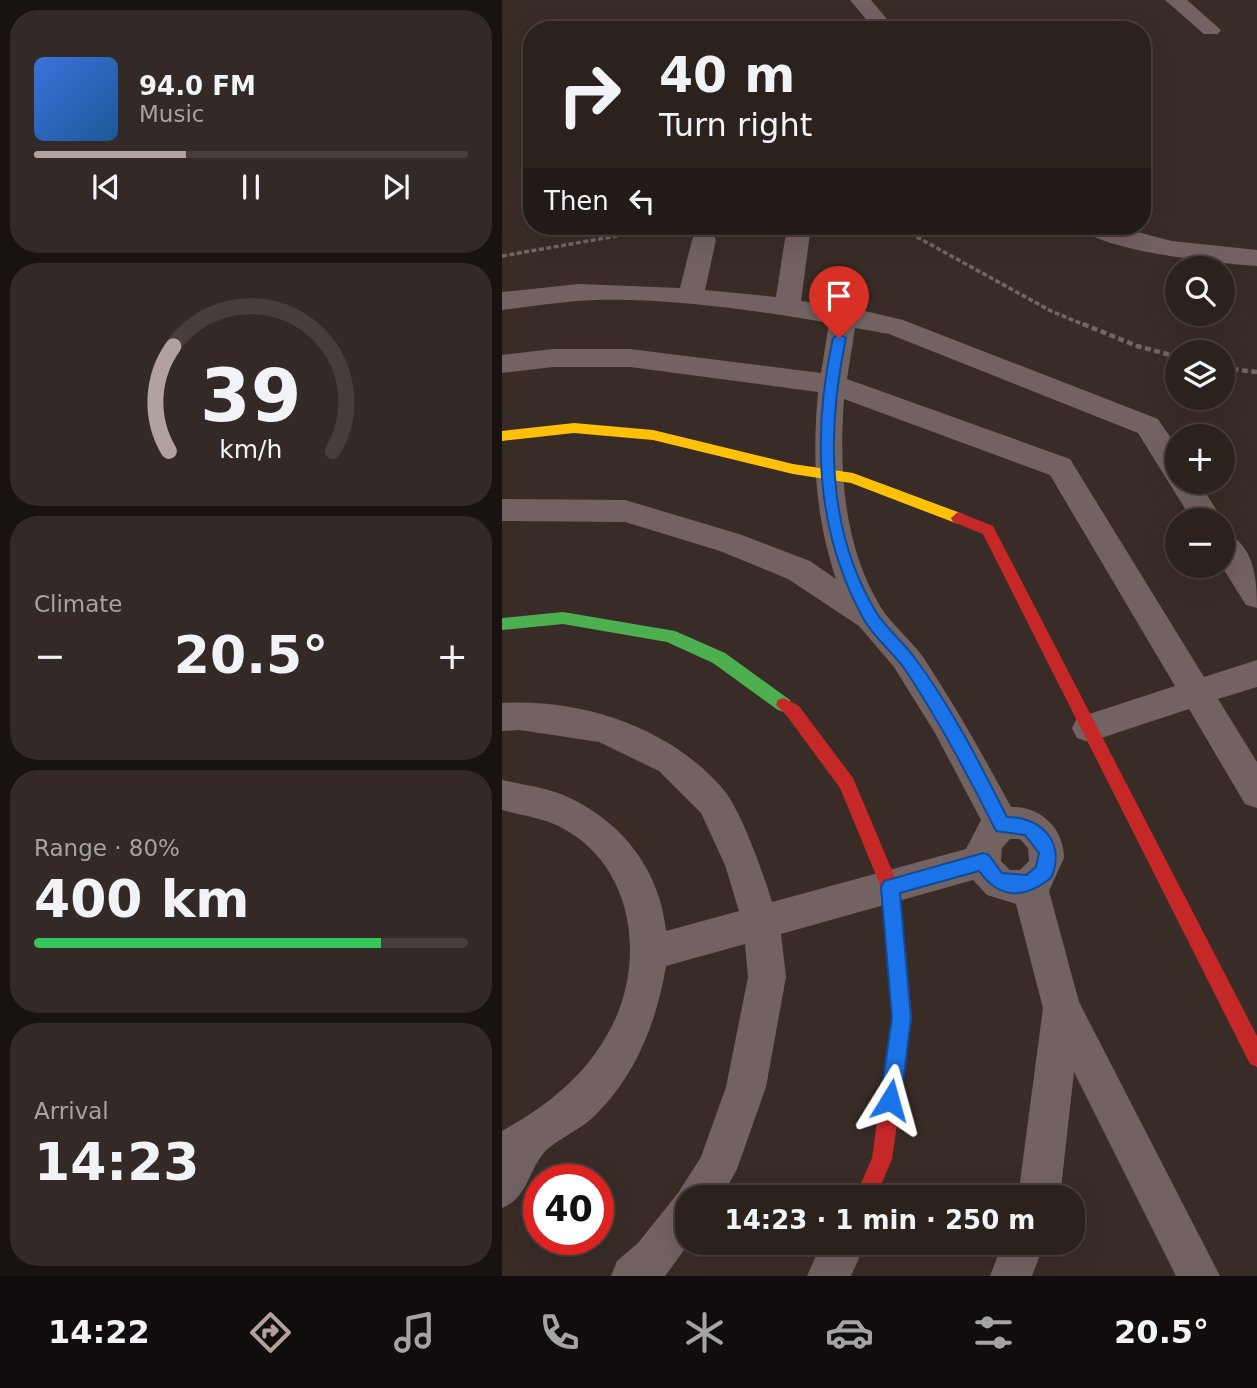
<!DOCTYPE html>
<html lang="en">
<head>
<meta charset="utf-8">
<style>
  body { margin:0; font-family:"DejaVu Sans",sans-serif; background:#332926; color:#f1f3f6; height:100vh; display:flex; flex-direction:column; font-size:26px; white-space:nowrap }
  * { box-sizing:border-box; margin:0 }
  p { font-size:23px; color:#a6a3a4 }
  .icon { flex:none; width:38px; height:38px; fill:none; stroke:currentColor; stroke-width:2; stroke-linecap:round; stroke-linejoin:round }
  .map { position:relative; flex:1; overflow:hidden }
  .sheet { display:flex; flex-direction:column; gap:10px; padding:10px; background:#181210; width:502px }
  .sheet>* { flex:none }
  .guide { position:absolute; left:21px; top:21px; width:628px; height:214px; border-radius:28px; box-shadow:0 7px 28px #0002,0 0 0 2px #473e3b; background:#2b211d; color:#f1f3f6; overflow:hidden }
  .tools { position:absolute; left:663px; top:256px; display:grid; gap:14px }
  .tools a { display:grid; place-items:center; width:70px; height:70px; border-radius:50%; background:#2b211d; box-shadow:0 7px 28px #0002,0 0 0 2px #473e3b; font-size:35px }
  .speed { position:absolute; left:21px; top:1164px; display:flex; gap:14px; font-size:35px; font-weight:700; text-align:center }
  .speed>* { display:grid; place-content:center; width:91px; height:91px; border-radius:50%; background:#2b211d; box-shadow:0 7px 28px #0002,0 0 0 2px #473e3b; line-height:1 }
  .speed .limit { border:10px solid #d22; background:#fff; color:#111 }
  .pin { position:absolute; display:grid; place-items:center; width:60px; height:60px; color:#fff; margin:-72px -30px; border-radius:50% 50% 50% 0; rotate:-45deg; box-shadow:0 0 7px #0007 }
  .pin .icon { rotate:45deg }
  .me { position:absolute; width:77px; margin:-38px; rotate:8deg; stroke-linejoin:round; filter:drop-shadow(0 0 5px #0008) }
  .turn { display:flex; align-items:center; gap:24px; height:147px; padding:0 21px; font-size:32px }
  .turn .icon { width:91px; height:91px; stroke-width:2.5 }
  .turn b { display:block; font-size:49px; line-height:60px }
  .then { display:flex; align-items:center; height:66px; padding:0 21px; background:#0003; gap:14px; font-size:26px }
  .big { font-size:52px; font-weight:700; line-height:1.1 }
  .sheet .card { flex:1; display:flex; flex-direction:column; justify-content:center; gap:10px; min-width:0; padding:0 24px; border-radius:28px; background:#332926 }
  .sheet .dial { align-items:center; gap:0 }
  .dial svg { height:182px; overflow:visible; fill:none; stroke:#473e3b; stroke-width:7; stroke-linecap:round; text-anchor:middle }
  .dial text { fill:#f1f3f6; stroke:none }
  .song { display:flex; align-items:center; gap:21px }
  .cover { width:84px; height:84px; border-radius:10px; background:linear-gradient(135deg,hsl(220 70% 55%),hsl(210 70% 35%)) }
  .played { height:7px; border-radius:4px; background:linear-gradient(90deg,#b2a29d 35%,#473e3b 35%) }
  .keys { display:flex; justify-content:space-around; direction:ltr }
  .heat { display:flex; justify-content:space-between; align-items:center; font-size:38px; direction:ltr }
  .charge { height:10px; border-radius:5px; background:linear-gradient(90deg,#34c759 80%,#473e3b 0) }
  .trip { position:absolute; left:173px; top:1185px; width:410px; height:70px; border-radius:28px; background:#2b211d; box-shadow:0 7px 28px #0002,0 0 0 2px #473e3b; font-weight:700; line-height:70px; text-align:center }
  .dock { display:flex; height:112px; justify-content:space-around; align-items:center; background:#110d0c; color:#a6a3a4 }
  .dock .icon { width:49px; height:49px }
  .dock .current { color:#b2a29d }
  .dock b { font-size:32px; color:#f1f3f6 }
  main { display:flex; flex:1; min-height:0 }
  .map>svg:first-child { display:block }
</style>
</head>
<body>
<main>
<section class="sheet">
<div class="card">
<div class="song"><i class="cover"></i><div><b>94.0 FM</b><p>Music</p></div></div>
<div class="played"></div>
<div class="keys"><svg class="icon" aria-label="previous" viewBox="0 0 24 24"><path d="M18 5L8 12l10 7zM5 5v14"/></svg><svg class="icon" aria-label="pause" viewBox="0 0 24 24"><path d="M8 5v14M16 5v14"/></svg><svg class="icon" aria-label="next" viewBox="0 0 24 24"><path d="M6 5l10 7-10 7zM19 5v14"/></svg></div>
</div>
<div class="card dial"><svg viewBox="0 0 100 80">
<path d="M14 69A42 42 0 1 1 86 69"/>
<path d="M14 69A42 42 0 0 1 16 23" stroke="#b2a29d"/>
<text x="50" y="56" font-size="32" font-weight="700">39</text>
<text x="50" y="72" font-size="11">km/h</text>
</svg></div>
<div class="card"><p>Climate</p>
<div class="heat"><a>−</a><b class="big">20.5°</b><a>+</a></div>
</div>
<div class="card"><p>Range · 80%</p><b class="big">400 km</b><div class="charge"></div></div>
<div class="card"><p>Arrival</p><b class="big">14:23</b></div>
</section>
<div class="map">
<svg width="755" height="1276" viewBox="0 0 755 1276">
  <rect width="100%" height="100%" fill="#392c27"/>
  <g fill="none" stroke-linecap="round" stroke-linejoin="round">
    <path stroke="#736563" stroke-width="3.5" stroke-dasharray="5 2.5" stroke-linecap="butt" d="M395 226 549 311 585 326
      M0 256 172 226"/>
    <path stroke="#736563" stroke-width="4.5" stroke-dasharray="6 3.5" stroke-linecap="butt" d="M581 324 635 346 676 357
      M721 368 755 372"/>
    <path fill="#736262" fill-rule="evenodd" d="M348 0H369L394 30H373Z
      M663 0H685L719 30 716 34H702Z
      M285 226H309L299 301 342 306 401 320 656 419 676 449V481H696L721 520H690L636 433 387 334 353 328 345 379 568 459 702 677 755 660V687L716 699 755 762V808L743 804 687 709 587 742 575 738 570 728 575 718 673 686 548 475 342 399C337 469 341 544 378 606 390 626 410 640 423 660 454 707 482 757 509 807 538 806 562 828 562 858L547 891 577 1002 718 1276H674L572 1072 558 1197H516L541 1008 514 904 485 895 471 880 279 934 284 977 264 1087 235 1169 220 1197H186L188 1242 163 1276H109L115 1261 136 1243 176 1193 199 1157 224 1087 246 977 243 944 164 966C155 1022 132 1080 89 1119 76 1131 50 1142 41 1154 25 1174 26 1197 0 1208V1131C43 1107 80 1079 105 1035 148 962 132 855 47 822 32 817 15 814 0 810V780C22 785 47 788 68 798 121 823 158 871 164 931L237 911 223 865 199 813 157 771 97 742 18 730 0 731V703C80 698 169 728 221 789 240 812 261 873 270 902L464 849 479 820 433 733 392 667 357 626 286 579 218 551 123 522 0 521V499L123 500 237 534 308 561 334 579C313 516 310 458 316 392L128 367H51L0 373V355L51 349H128L319 373 327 323C253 310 150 295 75 301 50 303 25 307 0 310V292L77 284 178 288 190 240 193 234H211L214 240 203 290 274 297ZM508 839H518L526 848 527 861 518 870H508L499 861 500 848Z
      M577 226H612L670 241 755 250V266C723 264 593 251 577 226Z
      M721 532C753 543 755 581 755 608L744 605 719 565Z
      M320 1242H364L349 1276H305Z
      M501 1242H543L530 1276H488Z"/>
    <path fill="#4caf50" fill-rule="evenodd" d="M61 612 173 631 223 653 288 700 290 705 288 710 282 712 276 710 211 663 165 642 61 624 0 630V618Z"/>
    <path fill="#ffc107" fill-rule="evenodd" d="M72 423 151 430 291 464 351 473 461 514 463 518 456 524 349 483 291 474 151 440 72 433 0 441V431Z"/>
    <path fill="#c62828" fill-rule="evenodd" d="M456 512 491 526 755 1036V1067L748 1064 481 534 451 522 449 518Z
      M282 698 297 706 351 778 397 887 410 1018 390 1159 374 1197H353L370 1158 390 1018 379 887 338 788 285 716 274 705 276 700Z"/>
  </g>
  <path fill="#1a73e8" stroke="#114b97" stroke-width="2" d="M337 334 344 338C325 429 324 529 374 612 384 628 400 641 412 657 449 706 477 762 505 817 541 817 564 844 549 878 522 899 498 900 477 871L398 893 409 1018 399 1100 396 1107 388 1110 381 1107 378 1100 390 1018 379 887 382 881 481 853 487 855 500 873 524 875 534 867 537 853 523 835 494 831C466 775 437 720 402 668 390 651 371 637 361 618 313 530 310 434 331 338Z"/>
</svg>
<div class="tools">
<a><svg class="icon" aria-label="search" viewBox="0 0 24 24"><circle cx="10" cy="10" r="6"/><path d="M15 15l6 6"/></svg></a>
<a><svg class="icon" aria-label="layers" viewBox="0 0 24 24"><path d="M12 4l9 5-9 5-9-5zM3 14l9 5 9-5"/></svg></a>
<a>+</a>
<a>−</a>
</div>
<div class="speed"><div class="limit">40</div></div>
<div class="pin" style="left:337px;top:338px;background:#d93025"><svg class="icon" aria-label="arrive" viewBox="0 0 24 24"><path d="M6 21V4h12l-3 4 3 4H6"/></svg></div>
<svg class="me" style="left:388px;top:1100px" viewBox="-20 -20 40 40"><path d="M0-17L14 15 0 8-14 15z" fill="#1a73e8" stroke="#fff" stroke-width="4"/></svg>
<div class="trip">14:23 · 1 min · 250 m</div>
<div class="guide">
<div class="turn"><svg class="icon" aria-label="right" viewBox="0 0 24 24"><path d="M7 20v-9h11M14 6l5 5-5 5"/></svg><div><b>40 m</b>Turn right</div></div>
<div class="then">Then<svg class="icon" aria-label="left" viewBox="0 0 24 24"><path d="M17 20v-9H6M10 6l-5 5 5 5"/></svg></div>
</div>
</div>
</main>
<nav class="dock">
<b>14:22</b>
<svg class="icon current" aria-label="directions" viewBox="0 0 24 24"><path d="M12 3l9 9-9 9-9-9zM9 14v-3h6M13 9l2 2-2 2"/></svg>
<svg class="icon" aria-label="music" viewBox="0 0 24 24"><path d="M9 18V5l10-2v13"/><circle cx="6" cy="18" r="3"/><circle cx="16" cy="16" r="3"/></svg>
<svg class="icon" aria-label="phone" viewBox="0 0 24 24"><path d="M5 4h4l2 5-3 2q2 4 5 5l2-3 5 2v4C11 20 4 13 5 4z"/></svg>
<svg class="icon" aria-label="climate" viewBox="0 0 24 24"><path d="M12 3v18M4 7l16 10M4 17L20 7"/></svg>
<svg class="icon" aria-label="car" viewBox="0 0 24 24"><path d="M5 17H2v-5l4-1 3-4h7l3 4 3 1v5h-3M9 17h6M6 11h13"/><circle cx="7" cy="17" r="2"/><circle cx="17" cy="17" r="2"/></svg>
<svg class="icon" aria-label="filters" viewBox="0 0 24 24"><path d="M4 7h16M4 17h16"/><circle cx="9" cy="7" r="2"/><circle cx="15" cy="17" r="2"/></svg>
<b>20.5°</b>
</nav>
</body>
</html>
